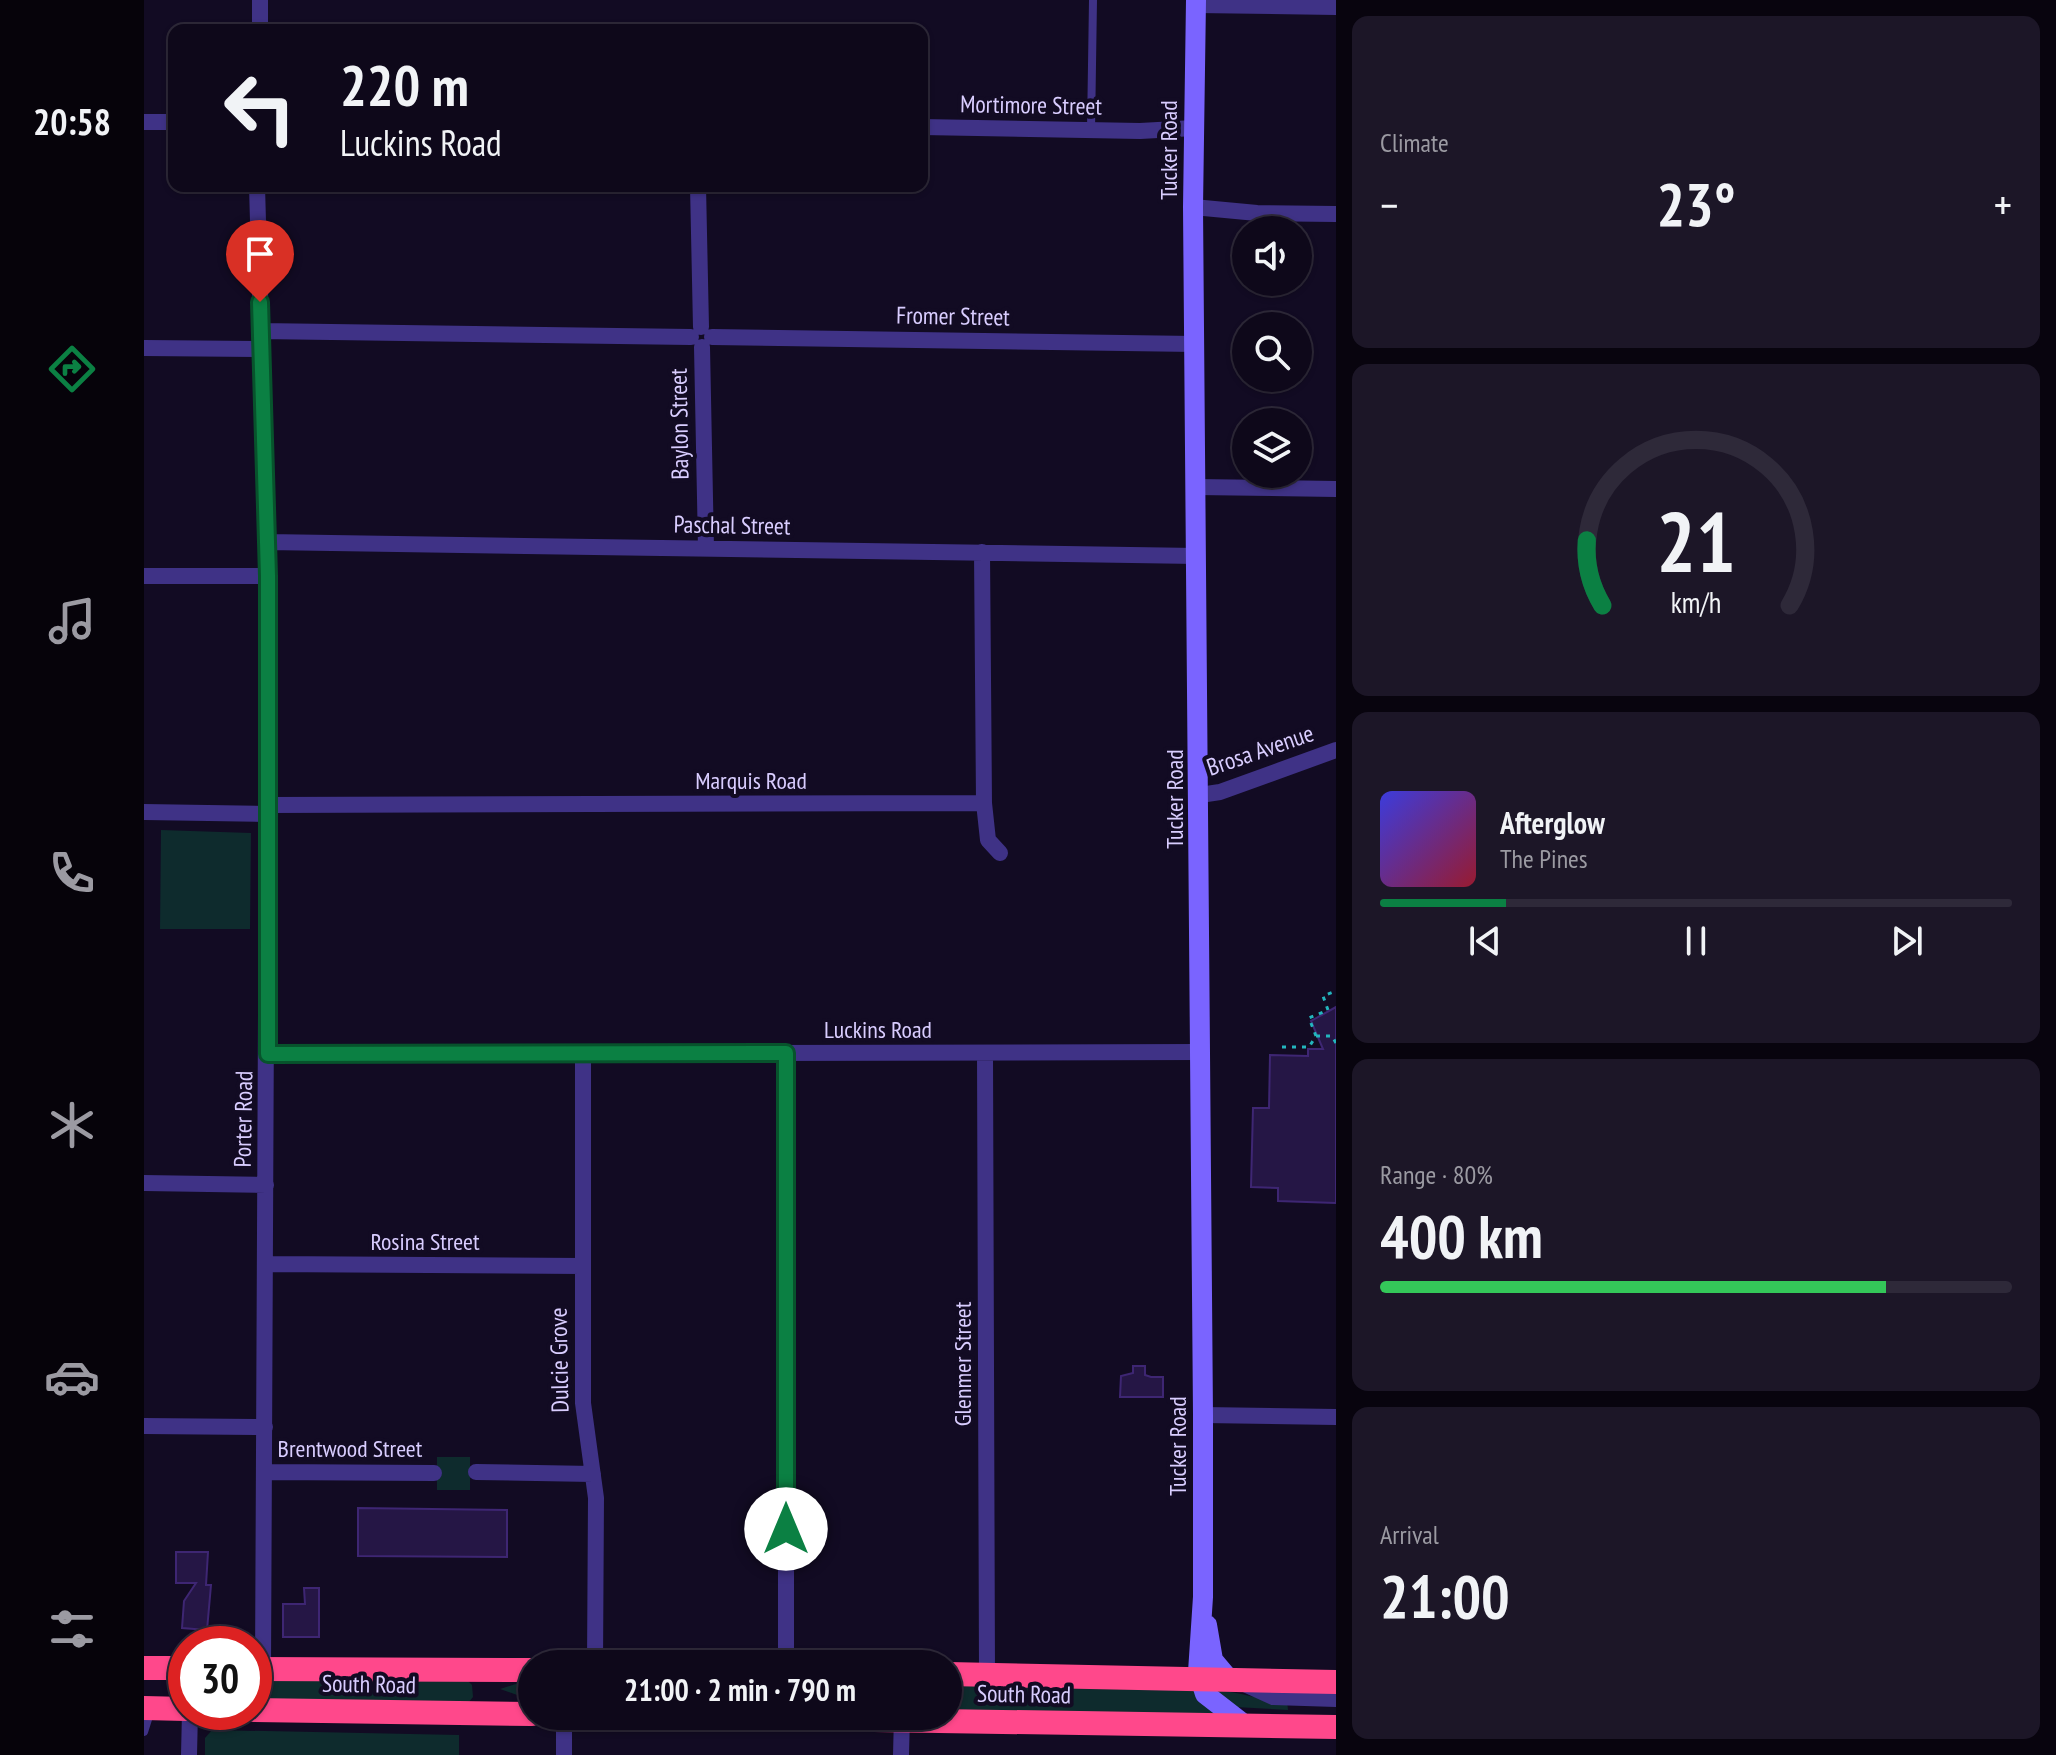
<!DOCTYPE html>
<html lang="en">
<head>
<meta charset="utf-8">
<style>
  body { margin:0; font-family:"PT Sans Narrow",sans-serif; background:#1c1627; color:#f1f3f6; height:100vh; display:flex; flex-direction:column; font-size:30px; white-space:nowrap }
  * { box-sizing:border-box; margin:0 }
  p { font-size:26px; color:#9b9aa2 }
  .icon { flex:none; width:44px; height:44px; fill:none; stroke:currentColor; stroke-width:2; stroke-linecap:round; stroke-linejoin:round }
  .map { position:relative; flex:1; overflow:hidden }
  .sheet { display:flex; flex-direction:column; gap:16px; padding:16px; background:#08040e; width:720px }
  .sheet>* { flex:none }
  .top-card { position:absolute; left:24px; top:24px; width:760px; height:168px; border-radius:16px; box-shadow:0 2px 6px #0004,0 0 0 2px #2e2939; background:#0e081a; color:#f1f3f6; overflow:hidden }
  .fabs { position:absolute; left:1088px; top:216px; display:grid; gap:16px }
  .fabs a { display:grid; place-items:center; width:80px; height:80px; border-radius:50%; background:#0e081a; box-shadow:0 2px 6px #0004,0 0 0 2px #2e2939; font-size:40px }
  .speed { position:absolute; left:24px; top:1626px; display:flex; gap:16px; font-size:40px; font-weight:700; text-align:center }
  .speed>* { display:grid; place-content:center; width:104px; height:104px; border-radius:50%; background:#0e081a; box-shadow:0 2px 6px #0004,0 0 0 2px #2e2939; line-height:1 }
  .speed .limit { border:12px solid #d22; background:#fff; color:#111 }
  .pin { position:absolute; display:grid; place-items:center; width:68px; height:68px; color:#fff; margin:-82px -34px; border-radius:50% 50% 50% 0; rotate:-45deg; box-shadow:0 0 8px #0007 }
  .pin .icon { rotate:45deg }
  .me { position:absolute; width:88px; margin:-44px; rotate:0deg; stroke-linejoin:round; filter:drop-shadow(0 0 6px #0008) }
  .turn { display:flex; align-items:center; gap:28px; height:168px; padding:0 40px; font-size:36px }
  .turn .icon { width:104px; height:104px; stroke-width:2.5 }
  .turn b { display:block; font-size:56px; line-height:68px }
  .big { font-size:60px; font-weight:800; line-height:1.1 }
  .sheet .widget { flex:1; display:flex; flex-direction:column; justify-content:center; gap:12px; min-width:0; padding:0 28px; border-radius:16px; background:#1c1627 }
  .sheet .dial { align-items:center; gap:0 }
  .dial svg { height:208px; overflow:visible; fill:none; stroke:#2e2939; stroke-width:7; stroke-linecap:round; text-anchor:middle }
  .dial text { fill:#f1f3f6; stroke:none }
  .song { display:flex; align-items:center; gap:24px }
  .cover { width:96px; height:96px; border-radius:12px; background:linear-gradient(135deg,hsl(240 70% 55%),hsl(350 70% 35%)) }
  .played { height:8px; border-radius:4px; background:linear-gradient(90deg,#0b8043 20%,#2e2939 20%) }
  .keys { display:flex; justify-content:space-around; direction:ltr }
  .heat { display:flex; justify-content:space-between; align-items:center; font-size:44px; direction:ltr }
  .charge { height:12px; border-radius:6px; background:linear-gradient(90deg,#34c759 80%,#2e2939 0) }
  .trip { position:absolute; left:374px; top:1650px; width:444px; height:80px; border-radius:40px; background:#0e081a; box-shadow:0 2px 6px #0004,0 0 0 2px #2e2939; font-weight:800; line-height:80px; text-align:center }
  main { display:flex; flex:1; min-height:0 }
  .tab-bar { display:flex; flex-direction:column; width:144px; justify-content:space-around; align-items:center; background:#06030a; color:#9b9aa2 }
  .tab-bar .icon { width:56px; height:56px }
  .tab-bar .selected { color:#0b8043 }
  .tab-bar b { font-size:36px; color:#f1f3f6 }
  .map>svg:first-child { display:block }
</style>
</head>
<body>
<main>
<nav class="tab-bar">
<b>20:58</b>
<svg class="icon selected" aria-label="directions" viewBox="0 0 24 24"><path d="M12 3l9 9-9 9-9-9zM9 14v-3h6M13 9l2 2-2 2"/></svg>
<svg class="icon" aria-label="music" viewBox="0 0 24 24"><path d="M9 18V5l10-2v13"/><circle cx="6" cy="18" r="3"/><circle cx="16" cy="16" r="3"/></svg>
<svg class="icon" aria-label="phone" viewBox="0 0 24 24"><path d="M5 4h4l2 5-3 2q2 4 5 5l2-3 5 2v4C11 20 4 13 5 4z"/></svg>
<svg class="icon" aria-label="climate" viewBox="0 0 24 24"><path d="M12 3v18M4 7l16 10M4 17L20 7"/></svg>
<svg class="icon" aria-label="car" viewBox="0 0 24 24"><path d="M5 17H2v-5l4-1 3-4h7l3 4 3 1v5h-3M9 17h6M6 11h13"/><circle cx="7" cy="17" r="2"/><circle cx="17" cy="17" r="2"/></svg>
<svg class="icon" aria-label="filters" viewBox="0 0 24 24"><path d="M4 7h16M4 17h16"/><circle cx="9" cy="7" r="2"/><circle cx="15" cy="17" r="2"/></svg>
</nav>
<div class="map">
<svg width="1192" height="1755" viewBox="0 0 1192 1755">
  <rect width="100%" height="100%" fill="#120b23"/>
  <path fill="#0e2b2d" d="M17 830 107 833 106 929H16Z
    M293 1457H326V1490H293Z
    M110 1679 324 1681 328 1685 329 1697 324 1703 110 1699Z
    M378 1682H388V1697L376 1696 356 1689Z
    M804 1685 1051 1689 1073 1714 804 1711Z
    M1068 1690C1094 1691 1117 1701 1143 1701L1144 1710 1091 1707Z
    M68 1730 315 1735V1755H61V1738Z"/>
  <path fill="#251645" stroke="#3e2673" stroke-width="2" d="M1192 1007V1203L1134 1201V1188L1107 1187 1109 1108H1125L1126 1055 1164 1056V1049H1179L1167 1021Z
    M989 1366H1001V1375L1007 1377H1019V1397H976L977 1376 989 1373Z
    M214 1508 363 1510V1557L214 1556Z
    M32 1552H64L62 1585H67L63 1630 38 1628 40 1601 52 1583H32Z
    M160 1588H175V1637H139V1604H161Z"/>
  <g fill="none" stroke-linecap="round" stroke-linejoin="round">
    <path stroke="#23b5bd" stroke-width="3" stroke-dasharray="4 6" stroke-linecap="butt" d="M1172 1036 1165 1018 1184 1010 1179 996 1192 991
      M1172 1036H1188L1192 1043
      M1138 1047H1165L1172 1036"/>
    <path stroke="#3f3286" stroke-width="8" d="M947 130 949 0
      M0 1732 6 1713"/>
    <path stroke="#3f3286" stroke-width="16" d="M1052 5 1192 7
      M116 30V0
      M0 122H30
      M778 127 996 131 1050 128
      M113 186 124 576 119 1669
      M554 186 557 327
      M1049 207 1113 213 1192 214
      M116 331 547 337
      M568 337 1051 344
      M558 347 562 548
      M0 348 116 349
      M1052 487 1192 489
      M123 542 1053 556
      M0 576H124
      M1056 795 1076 792 1192 750
      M840 803 844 840 856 853
      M124 805 840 803 838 552
      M0 812 124 814
      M642 1053V1664
      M841 1053 843 1675
      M124 1054 1057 1052
      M439 1054V1403L452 1498 451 1664
      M0 1183 122 1185
      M123 1264 438 1266
      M1059 1415 1192 1417
      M0 1426 121 1427
      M121 1472 290 1473
      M332 1472 449 1474
      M1096 1682 1129 1697 1192 1699
      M45 1755 46 1712
      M420 1755V1716
      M757 1755 758 1716"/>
    <path stroke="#7a64ff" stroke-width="20" d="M1052 0 1049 207 1059 1415V1597L1054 1672 1061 1694 1101 1725
      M1063 1625 1069 1660 1085 1679"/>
    <path stroke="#ff488b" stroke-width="24" d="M0 1668H42
      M110 1669 388 1670
      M804 1674 1192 1682
      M0 1708 42 1709
      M110 1710 388 1714
      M472 1716 1192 1727"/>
  </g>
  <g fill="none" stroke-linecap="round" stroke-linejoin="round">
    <defs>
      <path id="route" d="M116 302 124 576V1054L642 1053V1529"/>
    </defs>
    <use href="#route" stroke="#07532c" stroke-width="20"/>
    <use href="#route" stroke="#0b8043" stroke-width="14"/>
  </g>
  <g text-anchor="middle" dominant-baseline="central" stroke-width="8" stroke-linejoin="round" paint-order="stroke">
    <g font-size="24" fill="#d9cdff" stroke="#120b23">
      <text transform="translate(887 105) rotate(1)">Mortimore Street</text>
      <text transform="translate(1024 150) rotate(-90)">Tucker Road</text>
      <text transform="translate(809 316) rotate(1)">Fromer Street</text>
      <text transform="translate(535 424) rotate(-91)">Baylon Street</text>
      <text transform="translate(588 525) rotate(1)">Paschal Street</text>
      <text transform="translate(1116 750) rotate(-19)">Brosa Avenue</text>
      <text x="607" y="780">Marquis Road</text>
      <text transform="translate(1030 799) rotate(-90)">Tucker Road</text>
      <text x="734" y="1029">Luckins Road</text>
      <text transform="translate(99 1119) rotate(-89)">Porter Road</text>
      <text x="281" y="1241">Rosina Street</text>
      <text transform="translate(415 1360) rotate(-91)">Dulcie Grove</text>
      <text transform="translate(818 1364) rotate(-90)">Glenmer Street</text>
      <text transform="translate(1033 1446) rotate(-90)">Tucker Road</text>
      <text x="206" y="1448">Brentwood Street</text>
      <text transform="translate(225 1684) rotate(1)">South Road</text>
      <text transform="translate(880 1694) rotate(1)">South Road</text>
    </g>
  </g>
</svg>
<div class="fabs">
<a><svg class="icon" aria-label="sound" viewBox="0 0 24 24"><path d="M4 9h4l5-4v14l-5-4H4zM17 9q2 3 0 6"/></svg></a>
<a><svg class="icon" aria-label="search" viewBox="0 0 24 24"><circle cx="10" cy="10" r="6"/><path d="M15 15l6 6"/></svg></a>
<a><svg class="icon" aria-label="layers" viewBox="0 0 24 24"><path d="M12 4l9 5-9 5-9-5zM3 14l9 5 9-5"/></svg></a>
</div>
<div class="speed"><div class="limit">30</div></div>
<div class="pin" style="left:116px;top:302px;background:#d93025"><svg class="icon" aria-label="arrive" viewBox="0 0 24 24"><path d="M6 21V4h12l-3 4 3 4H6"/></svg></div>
<svg class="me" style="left:642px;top:1529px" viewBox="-20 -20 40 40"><circle r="19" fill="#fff"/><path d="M0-13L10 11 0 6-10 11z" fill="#0b8043"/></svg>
<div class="trip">21:00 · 2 min · 790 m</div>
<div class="top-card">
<div class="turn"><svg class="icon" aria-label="left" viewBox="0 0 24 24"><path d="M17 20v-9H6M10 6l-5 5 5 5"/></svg><div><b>220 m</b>Luckins Road</div></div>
</div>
</div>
<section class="sheet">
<div class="widget"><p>Climate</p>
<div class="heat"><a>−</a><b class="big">23°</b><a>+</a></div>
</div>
<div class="widget dial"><svg viewBox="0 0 100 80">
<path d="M14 69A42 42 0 1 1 86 69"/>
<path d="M14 69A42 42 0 0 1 8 44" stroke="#0b8043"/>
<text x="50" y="56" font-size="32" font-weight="700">21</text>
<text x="50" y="72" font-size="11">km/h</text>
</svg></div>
<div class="widget">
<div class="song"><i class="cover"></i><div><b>Afterglow</b><p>The Pines</p></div></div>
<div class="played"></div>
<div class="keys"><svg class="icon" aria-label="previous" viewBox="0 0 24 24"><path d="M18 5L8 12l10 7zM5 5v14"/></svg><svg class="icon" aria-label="pause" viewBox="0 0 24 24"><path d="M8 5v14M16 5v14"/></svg><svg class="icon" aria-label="next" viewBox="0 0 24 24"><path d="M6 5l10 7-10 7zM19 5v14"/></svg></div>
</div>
<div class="widget"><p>Range · 80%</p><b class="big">400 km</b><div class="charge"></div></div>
<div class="widget"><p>Arrival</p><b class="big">21:00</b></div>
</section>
</main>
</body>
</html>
